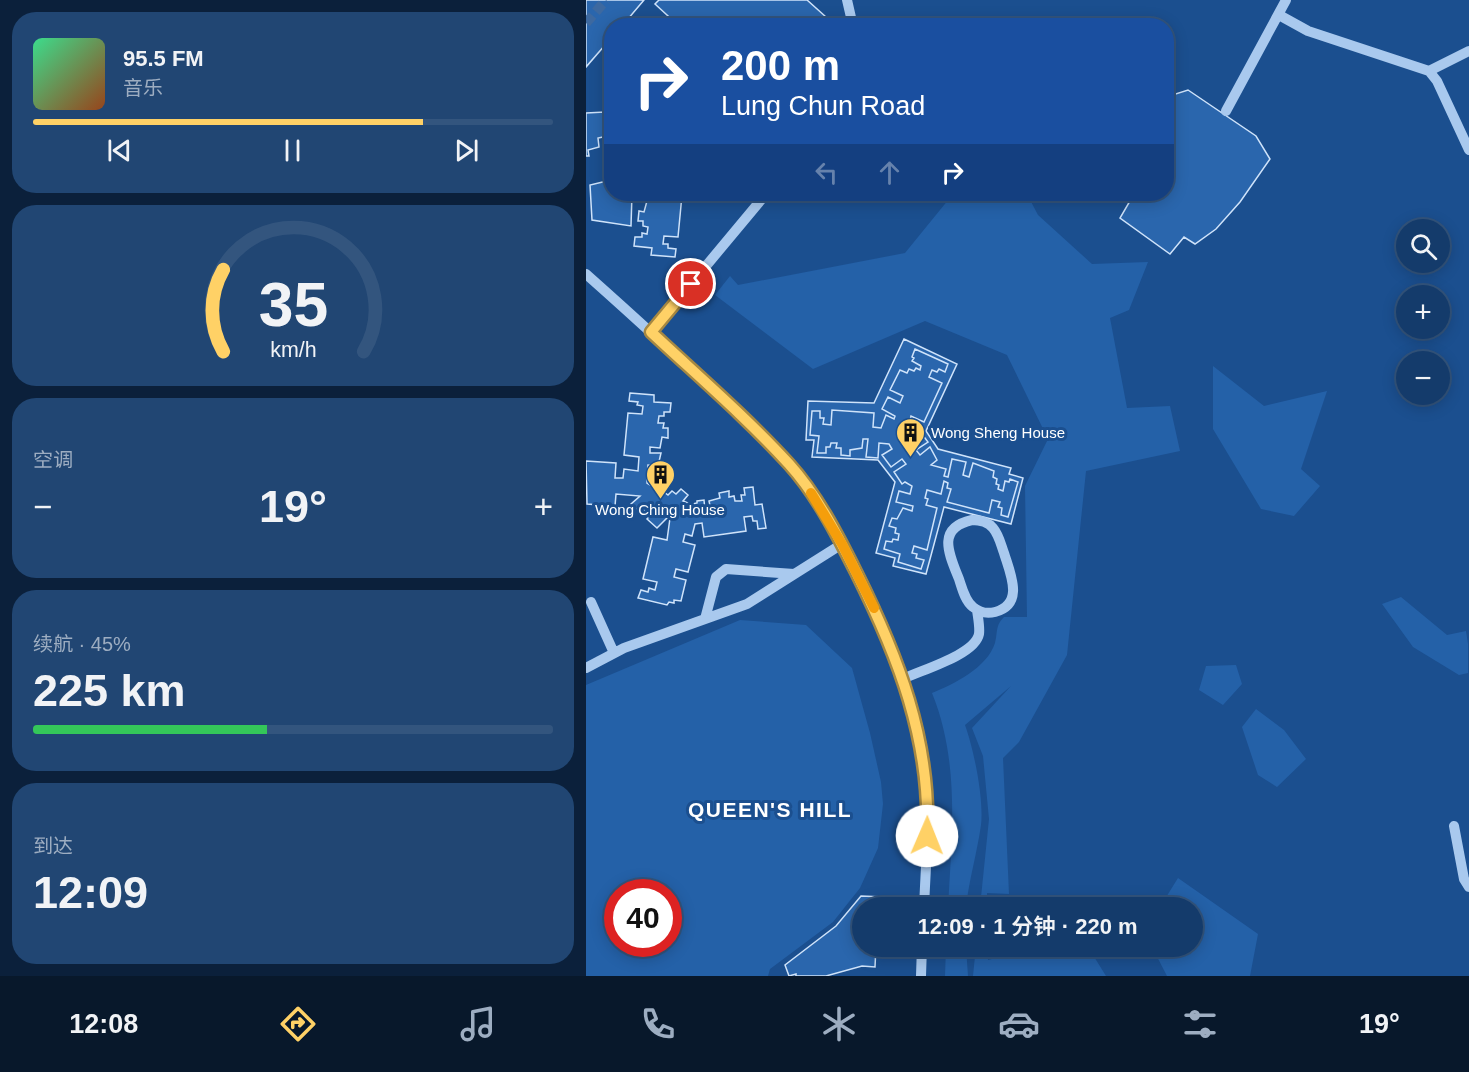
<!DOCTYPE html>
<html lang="zh">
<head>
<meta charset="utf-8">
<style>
  body { margin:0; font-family:Arial,"Noto Sans SC",sans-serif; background:#214673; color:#f1f3f6; height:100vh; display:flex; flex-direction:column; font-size:22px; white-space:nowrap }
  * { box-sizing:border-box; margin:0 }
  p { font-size:20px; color:#9dadc1 }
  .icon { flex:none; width:33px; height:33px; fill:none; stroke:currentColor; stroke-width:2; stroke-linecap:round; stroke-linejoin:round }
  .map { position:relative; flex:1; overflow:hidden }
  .details { display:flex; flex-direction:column; gap:12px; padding:12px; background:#0b203b; width:586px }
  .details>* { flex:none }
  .guide { position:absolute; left:18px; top:18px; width:570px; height:183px; border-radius:24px; box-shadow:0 3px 15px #0003,0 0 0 2px #33557e; background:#1a4fa0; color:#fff; overflow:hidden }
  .controls { position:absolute; left:810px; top:219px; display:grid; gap:12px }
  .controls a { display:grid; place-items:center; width:54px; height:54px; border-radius:50%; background:#143b6b; box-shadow:0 3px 15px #0003,0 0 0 2px #33557e; font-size:30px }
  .speed { position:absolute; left:18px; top:879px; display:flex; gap:12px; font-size:30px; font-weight:700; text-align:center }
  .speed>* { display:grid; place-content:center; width:78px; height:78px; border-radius:50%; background:#143b6b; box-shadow:0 3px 15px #0003,0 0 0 2px #33557e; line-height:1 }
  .speed .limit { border:9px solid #d22; background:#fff; color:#111 }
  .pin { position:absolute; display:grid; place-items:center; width:51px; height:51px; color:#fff; margin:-26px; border:3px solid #fff; border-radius:50%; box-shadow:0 2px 6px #0007 }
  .me { position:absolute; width:66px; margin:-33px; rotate:1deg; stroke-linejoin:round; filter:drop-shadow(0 0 4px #0008) }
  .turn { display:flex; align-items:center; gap:21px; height:126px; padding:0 18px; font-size:27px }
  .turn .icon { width:78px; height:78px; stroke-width:2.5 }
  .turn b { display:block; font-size:42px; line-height:51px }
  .lanes { display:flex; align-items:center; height:57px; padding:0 18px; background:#0003; justify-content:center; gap:30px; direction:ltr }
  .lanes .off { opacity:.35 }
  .big { font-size:45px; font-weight:600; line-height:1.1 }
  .details .card { flex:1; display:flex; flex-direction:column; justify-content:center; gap:9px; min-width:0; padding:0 21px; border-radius:24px; background:#214673 }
  .details .dial { align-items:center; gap:0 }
  .dial svg { height:156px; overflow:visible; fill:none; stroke:#33557e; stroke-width:7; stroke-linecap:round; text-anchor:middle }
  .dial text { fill:#f1f3f6; stroke:none }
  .song { display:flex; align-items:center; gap:18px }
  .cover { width:72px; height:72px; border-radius:9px; background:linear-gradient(135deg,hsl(150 70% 55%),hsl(20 70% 35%)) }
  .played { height:6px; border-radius:3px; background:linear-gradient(90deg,#ffd166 75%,#33557e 75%) }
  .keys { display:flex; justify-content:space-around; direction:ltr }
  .heat { display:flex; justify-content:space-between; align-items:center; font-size:33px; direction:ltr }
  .charge { height:9px; border-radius:4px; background:linear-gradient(90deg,#34c759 45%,#33557e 0) }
  .trip { position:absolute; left:266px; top:897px; width:351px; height:60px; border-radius:30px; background:#143b6b; box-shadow:0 3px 15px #0003,0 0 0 2px #33557e; font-weight:600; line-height:60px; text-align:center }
  .dock { display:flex; height:96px; justify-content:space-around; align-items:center; background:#08182b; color:#9dadc1 }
  .dock .icon { width:42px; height:42px }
  .dock .active { color:#ffd166 }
  .dock b { font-size:27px; color:#f1f3f6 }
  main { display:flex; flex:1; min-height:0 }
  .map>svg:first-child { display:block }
</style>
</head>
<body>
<main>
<section class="details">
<div class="card">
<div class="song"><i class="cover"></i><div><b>95.5 FM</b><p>音乐</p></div></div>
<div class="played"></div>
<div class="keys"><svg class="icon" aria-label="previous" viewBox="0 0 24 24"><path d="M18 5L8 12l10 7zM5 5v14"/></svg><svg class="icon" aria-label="pause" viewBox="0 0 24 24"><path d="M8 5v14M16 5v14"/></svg><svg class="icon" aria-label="next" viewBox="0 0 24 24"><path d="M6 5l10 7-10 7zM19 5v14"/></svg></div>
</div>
<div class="card dial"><svg viewBox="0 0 100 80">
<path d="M14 69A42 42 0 1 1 86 69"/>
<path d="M14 69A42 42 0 0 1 14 27" stroke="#ffd166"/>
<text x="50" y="56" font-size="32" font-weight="700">35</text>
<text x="50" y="72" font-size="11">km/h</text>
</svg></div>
<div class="card"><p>空调</p>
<div class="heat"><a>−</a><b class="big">19°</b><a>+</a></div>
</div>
<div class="card"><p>续航 · 45%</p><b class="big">225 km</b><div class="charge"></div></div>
<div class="card"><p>到达</p><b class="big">12:09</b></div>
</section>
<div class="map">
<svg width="883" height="976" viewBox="0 0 883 976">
  <rect width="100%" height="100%" fill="#1b4f8f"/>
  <path fill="#2461a8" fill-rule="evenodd" d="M367 194H441L452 215 506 264 562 262 543 310 524 318 541 408 584 406 594 451 500 471 481 655 433 742 417 758 423 894 401 893V908L394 907 403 819 397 756 386 728 425 686 379 725C388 750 398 799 395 825 391 853 383 880 380 907H362C366 835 374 762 346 693 368 684 401 668 409 643 412 632 409 626 418 617H441L439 486 462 439 421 355 339 321 227 369 129 295 144 276 152 285 319 253Z
    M627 366 678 406 741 391 715 469 734 486 708 516 675 509 627 429Z
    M815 597 861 635 880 631 882 644V673L873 675 827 647 796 604Z
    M154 620 220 625 266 668 284 733 295 782 297 804 292 848 274 888 247 922 184 969 182 976H0V685ZM82 892V944H32V892Z
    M650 665 656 684 637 705 613 690 620 666Z
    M670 709 698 730 720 759 691 787 672 775 656 727Z
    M592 878 672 934 664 976H581L566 947 606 946V908L574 907Z
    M390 946 401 947 402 960 452 947H502L520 976H387Z
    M360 947H380L382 976H359Z"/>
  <path fill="#2a66ad" stroke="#cfe3fa" stroke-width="1.5" d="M0 0H58L36 26H26V37L0 67Z
    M73 0H221L240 17 239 26H93L69 4Z
    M26 61V104H25L21 62Z
    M602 90 670 136 684 159 654 202 630 229 609 244 598 237 584 254 534 218 548 194H580V97Z
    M19 112 20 126 26 125V148H18L17 137 12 138 13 147 2 150 3 156H0V113Z
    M25 180 26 194H46L45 226 6 220 4 185Z
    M60 194 96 195 92 237 78 236 77 244H82V248L90 249 89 257 65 255 66 248 48 246 49 237H56V233L61 234 62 227 57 226V221H52L53 211 58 212 61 201 70 202 71 197 59 196Z
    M318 339 371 364 340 431 352 449 425 468 423 474 437 478 425 524 358 507 340 574 307 566 309 558 290 553 309 482 292 460 226 457 228 440H220L222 401 288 403Z
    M329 349 362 364 359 372 353 369 351 372 346 370 343 377 356 383 338 422 325 416 320 439 333 430 342 442 330 450 334 455 344 447 351 460 345 465 360 469 358 476 362 477 366 459 380 462 377 475 383 477 387 463 408 471 407 477 411 479 410 484 413 485 412 489 417 491 419 481 423 482 424 479 432 482 422 517 415 515 416 508 412 507 414 502 406 500 403 513 361 502 365 489 361 488 362 483 358 481 355 494 341 490 339 498 342 499 340 505 351 508 341 550 328 546 326 553 331 554 330 558 338 560 335 569 312 562 314 554 298 549 300 541 306 542 307 539 312 540 313 534 309 533 310 528 303 526 306 518 311 519 317 508 326 511 327 506 310 502 313 491 324 494 326 486 319 482 316 484 308 472 320 464 316 459 305 467 296 455 306 449 303 444 293 443 292 458 280 457 282 439H277L276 448 264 450V456L255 455V448H250L251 443H245L244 447H240V453H231L233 436 224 435 226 411H234V418H238L237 424 245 425 246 410 288 413 287 427 295 428 300 415 308 419 309 416 296 409 302 397 314 403 317 396 304 390 314 370 321 373 323 369 328 371 330 368 334 370 335 366 326 361 328 358 326 357Z
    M44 393 68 395V402L85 403 84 412H78V416H73L72 423H78L77 428H82V438L76 437 74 448 64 447V453H75L72 466 62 465 61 483 64 485 77 472 84 479 79 484 83 487 78 492 82 495 86 491 90 494 95 489 102 495 97 501 102 503 103 514 107 513 106 504 111 503V501L118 500 119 511 125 510 123 501 134 498 133 493 143 491V497L148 496 149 501H156L155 495H159L158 488 167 487 169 505 176 504 180 528 172 529 171 521H167L166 516 158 517 160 531 118 537 116 523 109 524 106 536 99 534 97 542 109 545 102 572 90 569 88 577 100 580 95 601 88 600V603L83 602 81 605 52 598 55 590 62 592 63 588 69 590 71 582 57 579 67 537 81 540 84 518 82 517 71 528 61 519 71 508 66 503 56 514 45 504 54 496 30 494 29 506 1 504 0 461 30 463 29 478H37L38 469 52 471 53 457 38 455 42 413 56 414 57 406 51 405 52 402 43 401Z
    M275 896 298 897 297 908H276V946H290L289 967 276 966 240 976H210V974L203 976 199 965 250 926Z"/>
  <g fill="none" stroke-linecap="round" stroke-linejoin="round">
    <path stroke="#3d69a0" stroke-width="10" stroke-dasharray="10 5" stroke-linecap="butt" d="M0 23 20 0"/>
    <path stroke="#a9c9ee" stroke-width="10" d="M261 0 267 26
      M693 15 722 31 843 71 851 81 883 150
      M843 71 883 51
      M640 111 700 0
      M0 274C45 314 90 355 134 397 158 419 184 442 205 467 262 536 325 669 338 758 345 807 340 858 338 908
      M65 332 180 194
      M386 520C394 520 402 522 407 528 413 535 415 545 418 553 424 573 439 604 409 612 401 614 393 612 387 607 379 601 376 588 373 579 363 554 350 528 386 520Z
      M5 602 28 653
      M119 619 130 577 140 569 208 574
      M0 668 38 648 161 604 256 544
      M317 679C335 670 389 655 393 634 394 627 392 618 391 610
      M868 826 878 879 883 887
      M335 976 336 946"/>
  </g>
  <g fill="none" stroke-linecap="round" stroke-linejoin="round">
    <defs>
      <path id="route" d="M105 284 65 332C111 375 160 417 203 464 231 495 251 534 270 572 312 656 345 740 341 836"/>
    </defs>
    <use href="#route" stroke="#a68842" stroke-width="15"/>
    <use href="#route" stroke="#ffd166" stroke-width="10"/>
    <path stroke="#f59e0b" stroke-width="10" d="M225 493 256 544 288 608"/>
  </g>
  <defs>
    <symbol id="building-pin" viewBox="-11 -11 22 30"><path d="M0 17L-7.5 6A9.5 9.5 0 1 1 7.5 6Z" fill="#ffd166" stroke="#1b4f8f"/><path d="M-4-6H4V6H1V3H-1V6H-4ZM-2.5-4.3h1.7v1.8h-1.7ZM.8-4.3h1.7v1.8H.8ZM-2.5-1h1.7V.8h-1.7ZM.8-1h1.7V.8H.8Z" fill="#111"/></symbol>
  </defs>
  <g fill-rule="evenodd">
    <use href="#building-pin" x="308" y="416" width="33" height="45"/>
    <use href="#building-pin" x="58" y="458" width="33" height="45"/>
  </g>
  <g text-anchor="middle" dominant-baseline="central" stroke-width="6" stroke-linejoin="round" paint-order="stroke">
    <g font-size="15" fill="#fff" stroke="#1b4f8f" text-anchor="start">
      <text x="345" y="432">Wong Sheng House</text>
      <text x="74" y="509" text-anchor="middle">Wong Ching House</text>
    </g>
    <g font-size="21" font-weight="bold" letter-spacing="1.5" fill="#fff" stroke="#1b4f8f">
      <text x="184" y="809">QUEEN'S HILL</text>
    </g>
  </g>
</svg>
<div class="controls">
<a><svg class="icon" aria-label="search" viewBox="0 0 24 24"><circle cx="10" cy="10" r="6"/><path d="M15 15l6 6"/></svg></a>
<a>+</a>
<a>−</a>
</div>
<div class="speed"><div class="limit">40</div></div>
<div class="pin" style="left:105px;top:284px;background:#d93025"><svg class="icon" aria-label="arrive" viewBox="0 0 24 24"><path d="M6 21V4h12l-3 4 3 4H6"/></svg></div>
<svg class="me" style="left:341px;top:836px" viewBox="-20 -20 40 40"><circle r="19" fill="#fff"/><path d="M0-13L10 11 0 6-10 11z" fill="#ffd166"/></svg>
<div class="trip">12:09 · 1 分钟 · 220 m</div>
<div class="guide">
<div class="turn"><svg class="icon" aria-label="right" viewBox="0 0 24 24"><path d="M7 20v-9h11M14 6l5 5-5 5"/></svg><div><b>200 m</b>Lung Chun Road</div></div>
<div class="lanes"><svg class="icon off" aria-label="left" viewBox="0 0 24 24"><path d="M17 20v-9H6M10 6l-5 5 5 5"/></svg><svg class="icon off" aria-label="ahead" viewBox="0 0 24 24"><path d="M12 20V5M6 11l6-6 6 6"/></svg><svg class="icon" aria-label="right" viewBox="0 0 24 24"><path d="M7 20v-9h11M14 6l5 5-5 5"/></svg></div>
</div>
</div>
</main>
<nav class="dock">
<b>12:08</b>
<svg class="icon active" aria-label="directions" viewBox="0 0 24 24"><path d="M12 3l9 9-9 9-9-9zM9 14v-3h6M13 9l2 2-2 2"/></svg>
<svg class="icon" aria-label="music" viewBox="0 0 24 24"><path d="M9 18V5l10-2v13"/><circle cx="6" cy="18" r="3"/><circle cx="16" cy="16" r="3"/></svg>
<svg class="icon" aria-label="phone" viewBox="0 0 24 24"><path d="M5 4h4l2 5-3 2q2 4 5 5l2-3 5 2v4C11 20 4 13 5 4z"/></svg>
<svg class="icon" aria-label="climate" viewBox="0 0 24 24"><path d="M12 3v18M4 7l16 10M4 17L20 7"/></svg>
<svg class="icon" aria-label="car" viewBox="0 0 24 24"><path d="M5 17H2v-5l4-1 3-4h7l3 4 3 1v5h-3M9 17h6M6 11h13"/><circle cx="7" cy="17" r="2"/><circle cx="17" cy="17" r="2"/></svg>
<svg class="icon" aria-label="filters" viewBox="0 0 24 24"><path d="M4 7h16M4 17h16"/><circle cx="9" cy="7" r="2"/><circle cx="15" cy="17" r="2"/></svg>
<b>19°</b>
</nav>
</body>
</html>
